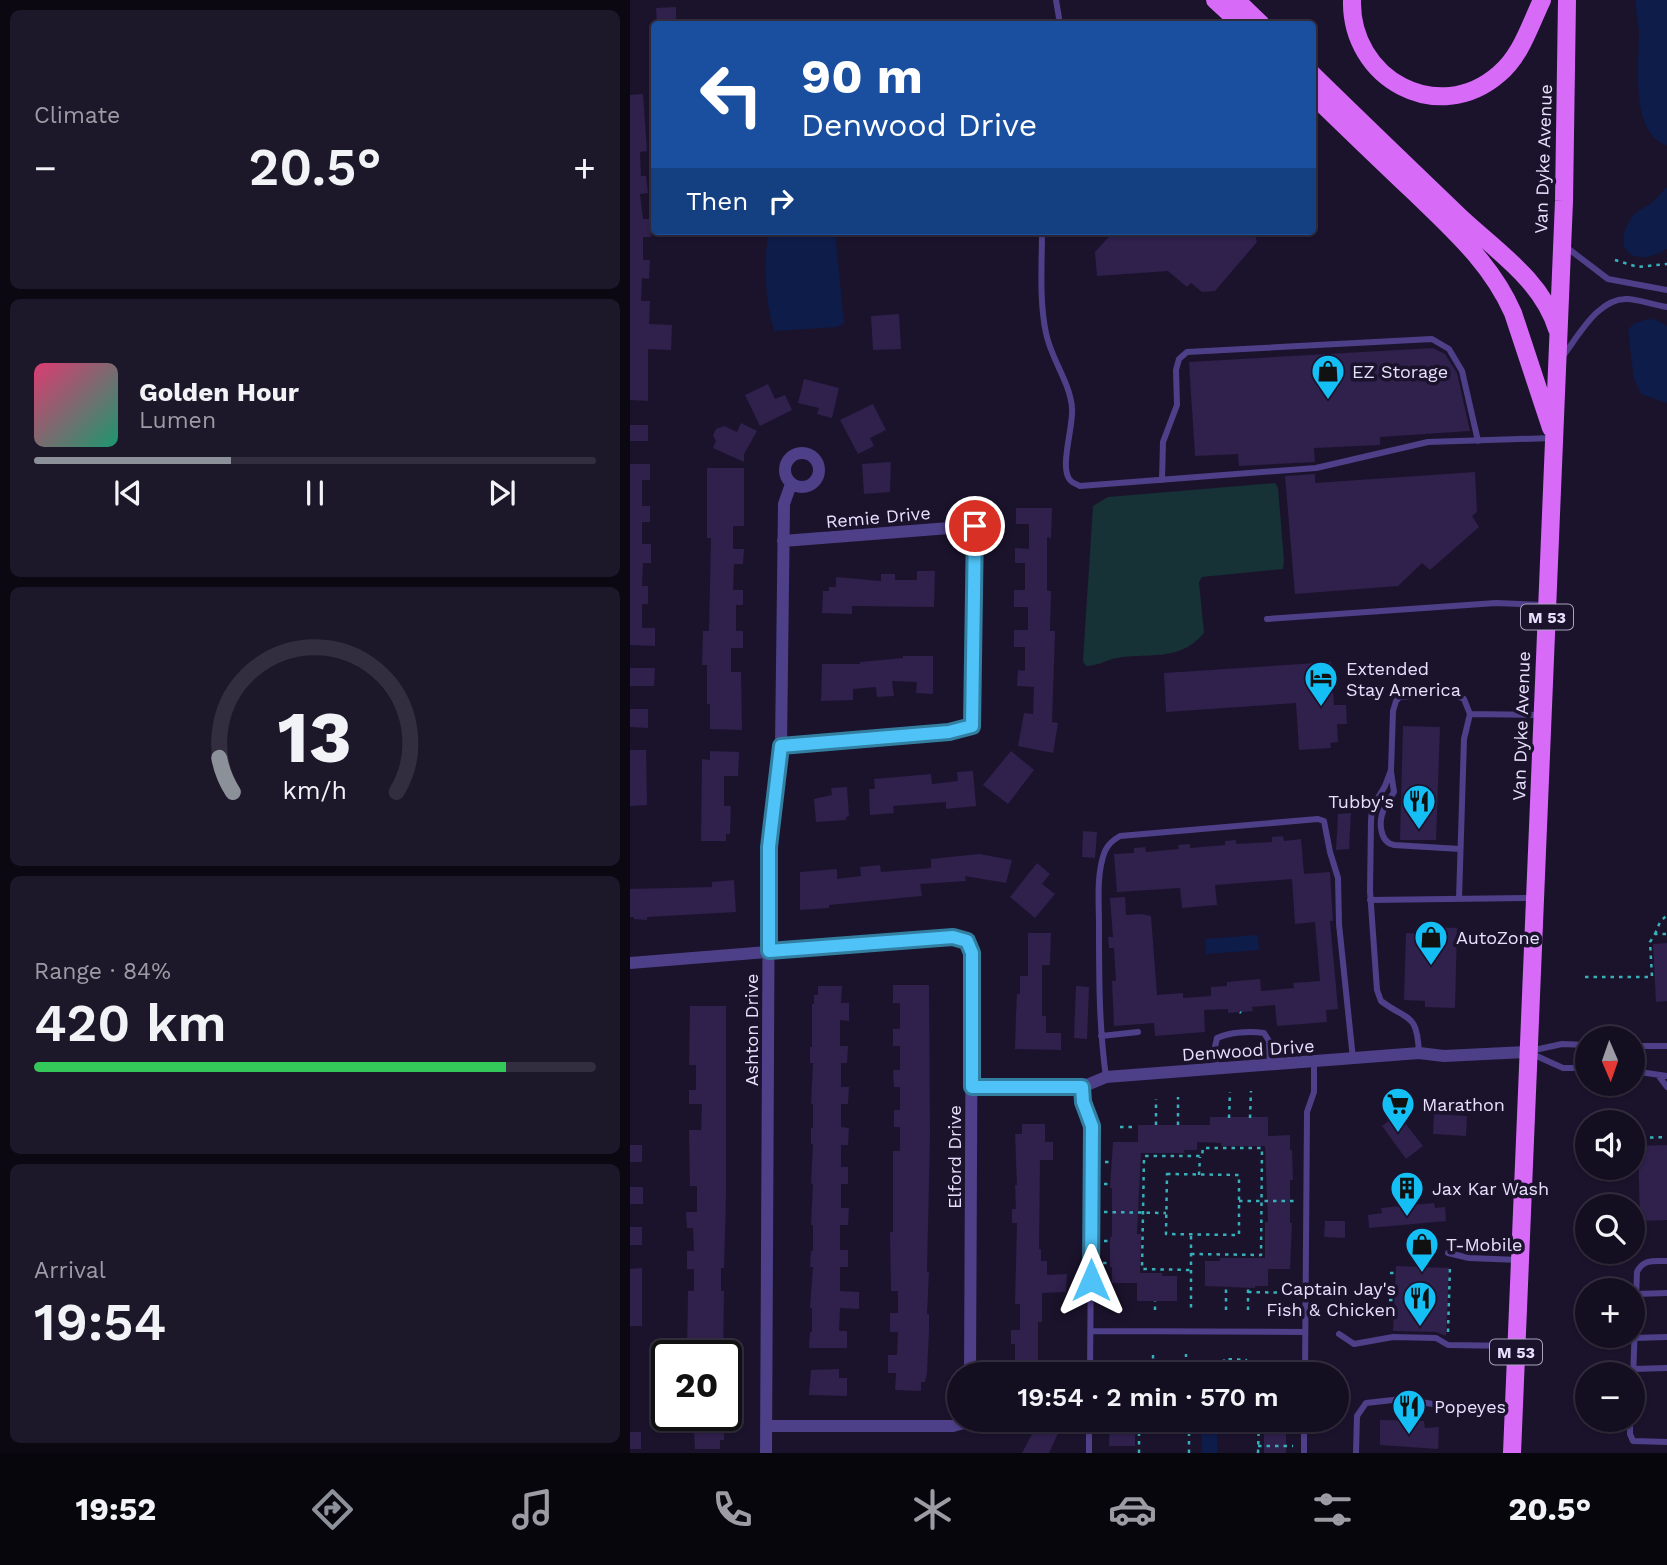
<!DOCTYPE html>
<html lang="en">
<head>
<meta charset="utf-8">
<style>
  body { margin:0; font-family:"Work Sans",sans-serif; background:#1d172a; color:#f1f3f6; height:100vh; display:flex; flex-direction:column; font-size:26px; white-space:nowrap }
  * { box-sizing:border-box; margin:0 }
  p { font-size:23px; color:#9d9ca5 }
  .icon { flex:none; width:38px; height:38px; fill:none; stroke:currentColor; stroke-width:2; stroke-linecap:round; stroke-linejoin:round }
  .map { position:relative; flex:1; overflow:hidden }
  .details { display:flex; flex-direction:column; gap:10px; padding:10px; background:#0b0812; width:630px }
  .details>* { flex:none }
  .hud { position:absolute; left:21px; top:21px; width:665px; height:214px; border-radius:7px; box-shadow:0 2px 5px #0004,0 0 0 2px #332e3f; background:#1a4fa0; color:#fff; overflow:hidden }
  .needle { width:46px; rotate:178deg }
  .tools { position:absolute; left:945px; top:1026px; display:grid; gap:14px }
  .tools a { display:grid; place-items:center; width:70px; height:70px; border-radius:50%; background:#140e21; box-shadow:0 2px 5px #0004,0 0 0 2px #332e3f; font-size:35px }
  .speed { position:absolute; left:21px; top:1340px; display:flex; gap:14px; font-size:35px; font-weight:700; text-align:center }
  .speed>* { display:grid; place-content:center; width:91px; height:91px; border-radius:50%; background:#140e21; box-shadow:0 2px 5px #0004,0 0 0 2px #332e3f; line-height:1 }
  .speed .limit { border:4px solid #111; border-radius:10px; background:#fff; color:#111 }
  .pin { position:absolute; display:grid; place-items:center; width:60px; height:60px; color:#fff; margin:-30px; border:4px solid #fff; border-radius:50%; box-shadow:0 2px 7px #0007 }
  .me { position:absolute; width:77px; margin:-38px; rotate:0deg; stroke-linejoin:round; filter:drop-shadow(0 0 5px #0008) }
  .turn { display:flex; align-items:center; gap:24px; height:147px; padding:0 35px; font-size:32px }
  .turn .icon { width:91px; height:91px; stroke-width:2.5 }
  .turn b { display:block; font-size:49px; line-height:60px }
  .then { display:flex; align-items:center; height:66px; padding:0 35px; background:#0003; gap:14px; font-size:26px }
  .big { font-size:52px; font-weight:600; line-height:1.1 }
  .details .widget { flex:1; display:flex; flex-direction:column; justify-content:center; gap:10px; min-width:0; padding:0 24px; border-radius:10px; background:#1d172a }
  .details .dial { align-items:center; gap:0 }
  .dial svg { height:182px; overflow:visible; fill:none; stroke:#332e3f; stroke-width:7; stroke-linecap:round; text-anchor:middle }
  .dial text { fill:#f1f3f6; stroke:none }
  .song { display:flex; align-items:center; gap:21px }
  .cover { width:84px; height:84px; border-radius:10px; background:linear-gradient(135deg,hsl(340 70% 55%),hsl(160 70% 35%)) }
  .played { height:7px; border-radius:4px; background:linear-gradient(90deg,#8c9099 35%,#332e3f 35%) }
  .keys { display:flex; justify-content:space-around; direction:ltr }
  .heat { display:flex; justify-content:space-between; align-items:center; font-size:38px; direction:ltr }
  .charge { height:10px; border-radius:5px; background:linear-gradient(90deg,#34c759 84%,#332e3f 0) }
  .trip { position:absolute; left:317px; top:1362px; width:402px; height:70px; border-radius:35px; background:#140e21; box-shadow:0 2px 5px #0004,0 0 0 2px #332e3f; font-weight:600; line-height:70px; text-align:center }
  .tabs { display:flex; height:112px; justify-content:space-around; align-items:center; background:#08060d; color:#9d9ca5 }
  .tabs .icon { width:49px; height:49px }
  .tabs .on { color:#8c9099 }
  .tabs b { font-size:32px; color:#f1f3f6 }
  main { display:flex; flex:1; min-height:0 }
  .map>svg:first-child { display:block }
</style>
</head>
<body>
<main>
<section class="details">
<div class="widget"><p>Climate</p>
<div class="heat"><a>−</a><b class="big">20.5°</b><a>+</a></div>
</div>
<div class="widget">
<div class="song"><i class="cover"></i><div><b>Golden Hour</b><p>Lumen</p></div></div>
<div class="played"></div>
<div class="keys"><svg class="icon" aria-label="previous" viewBox="0 0 24 24"><path d="M18 5L8 12l10 7zM5 5v14"/></svg><svg class="icon" aria-label="pause" viewBox="0 0 24 24"><path d="M8 5v14M16 5v14"/></svg><svg class="icon" aria-label="next" viewBox="0 0 24 24"><path d="M6 5l10 7-10 7zM19 5v14"/></svg></div>
</div>
<div class="widget dial"><svg viewBox="0 0 100 80">
<path d="M14 69A42 42 0 1 1 86 69"/>
<path d="M14 69A42 42 0 0 1 8 54" stroke="#8c9099"/>
<text x="50" y="56" font-size="32" font-weight="700">13</text>
<text x="50" y="72" font-size="11">km/h</text>
</svg></div>
<div class="widget"><p>Range · 84%</p><b class="big">420 km</b><div class="charge"></div></div>
<div class="widget"><p>Arrival</p><b class="big">19:54</b></div>
</section>
<div class="map">
<svg width="1037" height="1453" viewBox="0 0 1037 1453">
  <rect width="100%" height="100%" fill="#1b132c"/>
  <path fill="#163236" d="M645 483 648 488 654 561 653 569 572 577 569 582 574 633C548 664 517 651 482 659 473 662 466 666 456 666L453 661 463 506 478 497Z"/>
  <path fill="#0e1c4a" d="M1006 0H1037V145C1000 135 1009 63 1009 32 1008 22 1005 11 1006 0Z
    M1037 187V249C1009 267 980 254 1000 220 1007 208 1018 208 1026 199 1030 195 1032 191 1037 187Z
    M149 231H205L214 324 206 327 145 331C135 308 133 257 139 233Z
    M1023 319 1036 325 1037 327V403L1011 394 1004 379 998 330C1003 322 1013 320 1023 319Z
    M628 935 629 950 576 954 575 939Z
    M572 1427H587V1453H572Z"/>
  <path fill="#2f204c" d="M46 7V24H27L26 8Z
    M13 94 17 151 10 152 11 176H16L18 193 10 194 13 219H20L21 237H13V260H20L19 279 12 278 11 301H20L19 324 42 325 41 350 18 349V401L0 400V95Z
    M484 231H624L627 242 585 291 572 292 561 283 557 287 538 271 467 276 465 252Z
    M269 314 271 349 243 350 241 316Z
    M803 348 815 354 827 373 840 431 750 437V445L684 448 685 462 609 466 608 454 565 456 559 362Z
    M174 379 209 388 202 418 187 414 189 408 168 403Z
    M138 384 145 399 155 395 162 410 130 426 115 395Z
    M243 404 256 430 240 438 244 446 228 454 210 420Z
    M111 423 127 431 114 454V462L83 448 86 441 83 435 86 429 94 426 107 432Z
    M0 425H18V441H0Z
    M261 462 260 492 234 494 232 464Z
    M0 464H20V480H12V506H20V522H12V544H21V563H13L12 586H18V604H12V628H25V646L0 645Z
    M77 468H114V526H103V549H114L113 564H104L103 590H113V605H106V631H113V648H101V672H111L112 730 80 729V704H77V665H72L73 631H79L81 538H77Z
    M845 472 847 512 842 516 849 527 800 570 792 563 768 586 665 594 655 476 685 474V483Z
    M386 508H422L421 538 417 537V591H421L420 631H425L422 722 428 723 423 753 388 746 394 713 403 714 404 687 387 686 388 670 395 671V647H384V630H398V607H384V590H395V563H385V548L399 549V524H386Z
    M287 571H305L304 607 222 606V614L192 613 193 591H199V587H206V577L251 581V574H265V580H287Z
    M273 656H303V694L286 693 287 682 262 681 264 696 247 697 246 687 223 689V700L191 701 192 664H230V662L273 658Z
    M701 662 704 705H716L717 724H707L708 742 700 743 701 748 669 750 666 703 536 712 534 673Z
    M0 668H25L24 686H0Z
    M0 709H18V728L0 727Z
    M773 726 810 727 806 840H770Z
    M0 750H16L17 805 0 806Z
    M80 751 109 752 108 776H94V806H101L100 834H96V841H71L72 759 80 760Z
    M381 751 404 770 378 804 353 785Z
    M343 771 346 806 316 809V802L263 806 264 813 240 815 239 789H245L244 779 301 774 302 784 328 781 327 772Z
    M217 787 219 816 216 817V820L186 822 184 799 202 795 201 788Z
    M721 813 719 849 706 850 708 814Z
    M453 831 467 832 465 858 452 857Z
    M653 836 654 841 671 839 674 874 700 872 703 921H700L708 1009 696 1010 697 1022 647 1026 645 1005 622 1007 623 1011 598 1013V1009L574 1010 575 1032 525 1036 524 1023 484 1026 482 981H486L484 948H479L478 937H483L480 898 495 897 496 915 511 914 521 916 527 995 553 993V998L581 996V987L597 986V982L630 979 631 991 664 988 663 983 690 981 685 922 665 924 662 879 585 885 587 905 552 908 550 888 487 892 484 854 504 853V848L515 847 516 852 549 849 548 845 560 844V848L595 845V841L606 840V844L642 842V837Z
    M349 854 382 860 376 883 335 876 336 881 290 884 292 896 199 905V908L170 910V872L207 869V879L231 876 230 867 250 865 251 872 301 868V859Z
    M407 863 420 874 412 884 425 894 405 918 380 897Z
    M104 880 106 912 17 917V920L4 919V917H0V889L82 887V882Z
    M800 927 827 928 825 1008 795 1007V1001L774 1000 776 933 800 934Z
    M398 933H421L420 965H412V1016H416V1033H431V1050L385 1049 386 1015 387 994H390V976H398Z
    M1037 943V1001L1026 1002 1023 944Z
    M263 985H299L300 1136 297 1272H299L297 1314H299V1331L297 1372 295 1382H291V1391L265 1390 266 1373H258V1355H267L268 1332H260V1313H268V1291H261L260 1232H263V1151H270V1127H264V1110H270V1087H264L263 1070H270V1046H263V1029H270V1003H263Z
    M188 986H212L211 1003H219V1021L210 1020V1046H218L217 1063H211V1087H219L218 1104H211V1127L219 1128 218 1145H211V1167H218V1184H211V1208H219L218 1225H210V1250H218V1267H210V1291L229 1292V1309L210 1308 209 1331H217V1348H179L180 1332H182V1308H180L183 1267H180L181 1251H183V1225H181L183 1184H181L183 1144H181V1128H183V1104H181L183 1063H180V1047H182V1004H184V995H188Z
    M446 986 459 987 457 1039 444 1038Z
    M60 1006H96V1195L94 1268H91V1291H94L93 1356H64L63 1350H57L58 1291H64V1269H57V1251H64L63 1228H57L56 1212H67V1186H60L59 1130H71L72 1104H59V1090H66V1065H59Z
    M768 1114 793 1146 776 1159 752 1126Z
    M804 1114 837 1116 836 1136 803 1134Z
    M580 1117H638V1136L660 1135V1150H662L663 1180H660V1223H662L660 1269H638V1286H625V1288L575 1286V1261H590V1258H635V1222H638L635 1146H591V1143L567 1142V1150H554L555 1153H511L507 1234H511L510 1273H532V1276H547V1301H507V1283H482V1267H480V1237H482V1188H480L483 1142H508V1125H580Z
    M392 1124H415V1142H423V1160H410L409 1249H411V1261H417V1275L437 1274 436 1292 412 1293V1322H408V1362H385V1344H381V1330H390V1304H385L387 1223H382V1209H386L385 1185H387L385 1134H392Z
    M0 1145H12V1162H0Z
    M1037 1145V1220L1010 1221 1008 1146Z
    M0 1187H13V1204H0Z
    M804 1203 805 1208 815 1207 816 1221 739 1228 738 1215 752 1213 751 1208Z
    M695 1221H715V1238L694 1237Z
    M0 1227H12V1245H0Z
    M766 1266 819 1268 816 1336 806 1332 763 1331Z
    M12 1268V1326H0V1269Z
    M209 1369V1378H217V1396L179 1395 181 1370Z
    M58 1416H94V1440H90V1449H65L64 1432H58Z
    M480 1419 508 1420V1432H505V1446H479Z
    M634 1419H656V1453H634Z
    M750 1420 794 1421 795 1428 809 1427 808 1449 750 1445Z
    M409 1421 430 1429 419 1453H392Z
    M0 1432H11V1449H0Z"/>
  <g fill="none" stroke-linecap="round" stroke-linejoin="round">
    <path stroke="#37b0ba" stroke-width="2.5" stroke-dasharray="3.5 5" stroke-linecap="butt" d="M985 260 1008 267 1037 264
      M1025 934 1030 922 1037 915
      M955 977H1022L1020 942 1025 934H1037
      M610 1012 611 1013
      M599 1118 600 1092
      M620 1118 621 1091
      M526 1125V1099
      M548 1125V1097
      M490 1127H504
      M1003 1138 1037 1137
      M949 1140H957
      M475 1162H480
      M537 1174 609 1175V1235L536 1234Z
      M569 1175 570 1157
      M474 1184H480
      M609 1201H665
      M474 1212 536 1213
      M561 1236V1310
      M474 1241H480
      M561 1254 631 1255 632 1148H573L572 1156H514L512 1269 561 1270
      M473 1263H480
      M760 1273H765
      M759 1286H765
      M618 1292 665 1293
      M759 1300H764
      M525 1310V1301
      M596 1310V1288
      M618 1310V1288
      M758 1314H764
      M818 1332 820 1266
      M594 1363V1359L616 1360V1363
      M523 1367V1354
      M556 1374V1354
      M472 1425 477 1426
      M628 1446H663
      M509 1453V1419
      M559 1453V1419
      M628 1453 629 1419"/>
    <path stroke="#4d4088" stroke-width="6" d="M426 0 430 24
      M412 231C412 264 409 300 416 333 421 359 440 382 442 408 444 426 428 470 441 481 441 482 450 486 450 486L686 468 798 442 922 438
      M936 247 978 279 1037 290
      M933 356C949 335 969 297 998 299 1011 300 1024 305 1037 307
      M532 480 533 442 547 405 546 370 549 359 557 352 802 339 819 349 832 371 848 441
      M637 619 866 603 915 605
      M840 714 911 715
      M761 772 764 792C761 797 757 802 755 807 748 820 749 842 764 845L830 849
      M740 900 903 898
      M471 1036 508 1032
      M1003 1046H1037
      M900 1051 932 1044 957 1045
      M789 1053C787 1012 779 1022 751 1001L747 990 740 891 741 821 742 808 755 786 761 770 763 711 766 701 770 697 822 693 834 699 840 714 834 739 829 899
      M900 1053 933 1068H957
      M586 1070 585 1047 587 1038C600 1032 620 1031 634 1033L639 1041 640 1064
      M1003 1071 1037 1076
      M1028 1075 1037 1087
      M476 1077C469 1027 469 977 469 926 469 902 466 874 475 851 478 844 483 840 490 836L688 819 694 821 700 852 708 878 709 924 723 1059
      M452 1087 453 1102 462 1126 460 1374
      M818 1253 839 1258 889 1260
      M1006 1294 1037 1293
      M461 1331 675 1332
      M709 1334 724 1344 763 1337 806 1338 818 1345 885 1346
      M1004 1338 1037 1337
      M1003 1369 1037 1368
      M675 1374 677 1112 684 1092V1062
      M1003 1378 1007 1272C1013 1259 1024 1261 1037 1261
      M1000 1419V1434L1003 1441 1037 1442
      M459 1453V1419
      M674 1453V1419
      M726 1453 727 1416 736 1403 772 1399 809 1405 882 1406"/>
    <path stroke="#4d4088" stroke-width="12" d="M155 470a17 17 0 1 1 34 0a17 17 0 1 1-34 0Z
      M153 541 345 526
      M151 745 319 732 342 726 346 505
      M0 963 323 937C334 937 341 943 342 953L340 1374
      M342 1087H452L476 1077 789 1053 814 1056 898 1052
      M136 1426H323L334 1423 337 1419
      M136 1453 139 847 151 745 154 504 161 484"/>
    <path stroke="#d76bf8" stroke-width="18" d="M585 0 611 24
      M606 0 631 24
      M722 0C720 79 808 127 869 74 891 56 900 25 912 0
      M682 74C731 122 780 169 829 216 865 250 912 280 927 329
      M682 94C716 127 750 160 784 192 822 229 861 263 883 313L921 428
      M882 1453 934 201 937 0"/>
  </g>
  <g fill="none" stroke-linecap="round" stroke-linejoin="round">
    <defs>
      <path id="route" d="M345 526 342 726 319 732 151 746 139 847V951L323 937 337 941 342 953V1087H452L453 1102 462 1126 461 1280"/>
    </defs>
    <use href="#route" stroke="#337fa1" stroke-width="18"/>
    <use href="#route" stroke="#4fc3f7" stroke-width="12"/>
  </g>
  <defs>
    <symbol id="shop-pin" viewBox="-11 -11 22 30"><path d="M0 17L-7.5 6A9.5 9.5 0 1 1 7.5 6Z" fill="#14bff5" stroke="#1b132c"/><path d="M-5-2.5h2.3a2.7 3.5 0 0 1 5.4 0H5L5.5 6h-11ZM-1.5-2.5h3a1.5 2.3 0 0 0-3 0Z" fill="#111"/></symbol>
    <symbol id="hotel-pin" viewBox="-11 -11 22 30"><path d="M0 17L-7.5 6A9.5 9.5 0 1 1 7.5 6Z" fill="#14bff5" stroke="#1b132c"/><path d="M-6-4.5h1.5V1H6V5H4.5V3h-9V5H-6ZM-4 0a1.8 1.8 0 1 1 3.6 0ZM.5 0V-2.5h3Q6-2.5 6 0Z" fill="#111"/></symbol>
    <symbol id="restaurant-pin" viewBox="-11 -11 22 30"><path d="M0 17L-7.5 6A9.5 9.5 0 1 1 7.5 6Z" fill="#14bff5" stroke="#1b132c"/><path d="M-5-6h1v4h1v-4h1v4h1v-4h1v5L-1.5 .5V6h-2V.5L-5-1ZM5-6V6H3V1.5H1.5Q1.5-4 5-6Z" fill="#111"/></symbol>
    <symbol id="supermarket-pin" viewBox="-11 -11 22 30"><path d="M0 17L-7.5 6A9.5 9.5 0 1 1 7.5 6Z" fill="#14bff5" stroke="#1b132c"/><path d="M-6-5.5h2.5l.6 2H6L4.5 2H-2.5L-4.4-4H-6ZM-1.5 3.2a1.3 1.3 0 1 0 .1 0ZM3 3.2a1.3 1.3 0 1 0 .1 0Z" fill="#111"/></symbol>
    <symbol id="building-pin" viewBox="-11 -11 22 30"><path d="M0 17L-7.5 6A9.5 9.5 0 1 1 7.5 6Z" fill="#14bff5" stroke="#1b132c"/><path d="M-4-6H4V6H1V3H-1V6H-4ZM-2.5-4.3h1.7v1.8h-1.7ZM.8-4.3h1.7v1.8H.8ZM-2.5-1h1.7V.8h-1.7ZM.8-1h1.7V.8H.8Z" fill="#111"/></symbol>
  </defs>
  <g fill-rule="evenodd">
    <use href="#shop-pin" x="679" y="352" width="38" height="52"/>
    <use href="#hotel-pin" x="672" y="659" width="38" height="52"/>
    <use href="#restaurant-pin" x="770" y="782" width="38" height="52"/>
    <use href="#shop-pin" x="782" y="918" width="38" height="52"/>
    <use href="#supermarket-pin" x="749" y="1085" width="38" height="52"/>
    <use href="#building-pin" x="758" y="1169" width="38" height="52"/>
    <use href="#shop-pin" x="773" y="1225" width="38" height="52"/>
    <use href="#restaurant-pin" x="771" y="1279" width="38" height="52"/>
    <use href="#restaurant-pin" x="760" y="1387" width="38" height="52"/>
  </g>
  <g text-anchor="middle" dominant-baseline="central" stroke-width="7" stroke-linejoin="round" paint-order="stroke">
    <g fill="#1b132c" stroke="#aaa2bf" stroke-width="2">
      <rect x="891" y="604.5" width="52" height="25" rx="5"/>
      <rect x="860" y="1339.5" width="52" height="25" rx="5"/>
    </g>
    <g font-size="16" font-weight="bold" fill="#e7dffe">
      <text x="917" y="617">M 53</text>
      <text x="886" y="1352">M 53</text>
    </g>
    <g font-size="18" fill="#e7dffe" stroke="#1b132c">
      <text transform="translate(913 159) rotate(-88)">Van Dyke Avenue</text>
      <text transform="translate(248 517) rotate(-5)">Remie Drive</text>
      <text transform="translate(891 726) rotate(-88)">Van Dyke Avenue</text>
      <text transform="translate(121 1030) rotate(-90)">Ashton Drive</text>
      <text transform="translate(618 1050) rotate(-4)">Denwood Drive</text>
      <text transform="translate(324 1157) rotate(-90)">Elford Drive</text>
    </g>
    <g font-size="18" fill="#e7dffe" stroke="#1b132c" text-anchor="start">
      <text x="722" y="371">EZ Storage</text>
      <text x="716" y="668">Extended<tspan x="716" dy="21">Stay America</tspan></text>
      <text x="764" y="801" text-anchor="end">Tubby's</text>
      <text x="826" y="937">AutoZone</text>
      <text x="792" y="1104">Marathon</text>
      <text x="802" y="1188">Jax Kar Wash</text>
      <text x="816" y="1244">T-Mobile</text>
      <text x="766" y="1288" text-anchor="end">Captain Jay's<tspan x="766" dy="21">Fish &amp; Chicken</tspan></text>
      <text x="804" y="1406">Popeyes</text>
    </g>
  </g>
</svg>
<div class="tools">
<a><svg class="needle" viewBox="-14 -14 28 28"><path d="M0-13l5 13h-10z" fill="#e53935"/><path d="M0 13l5-13h-10z" fill="#9d9ca5"/></svg></a>
<a><svg class="icon" aria-label="sound" viewBox="0 0 24 24"><path d="M4 9h4l5-4v14l-5-4H4zM17 9q2 3 0 6"/></svg></a>
<a><svg class="icon" aria-label="search" viewBox="0 0 24 24"><circle cx="10" cy="10" r="6"/><path d="M15 15l6 6"/></svg></a>
<a>+</a>
<a>−</a>
</div>
<div class="speed"><div class="limit">20</div></div>
<div class="pin" style="left:345px;top:526px;background:#d93025"><svg class="icon" aria-label="arrive" viewBox="0 0 24 24"><path d="M6 21V4h12l-3 4 3 4H6"/></svg></div>
<svg class="me" style="left:461px;top:1280px" viewBox="-20 -20 40 40"><path d="M0-17L14 15 0 8-14 15z" fill="#4fc3f7" stroke="#fff" stroke-width="4"/></svg>
<div class="trip">19:54 · 2 min · 570 m</div>
<div class="hud">
<div class="turn"><svg class="icon" aria-label="left" viewBox="0 0 24 24"><path d="M17 20v-9H6M10 6l-5 5 5 5"/></svg><div><b>90 m</b>Denwood Drive</div></div>
<div class="then">Then<svg class="icon" aria-label="right" viewBox="0 0 24 24"><path d="M7 20v-9h11M14 6l5 5-5 5"/></svg></div>
</div>
</div>
</main>
<nav class="tabs">
<b>19:52</b>
<svg class="icon on" aria-label="directions" viewBox="0 0 24 24"><path d="M12 3l9 9-9 9-9-9zM9 14v-3h6M13 9l2 2-2 2"/></svg>
<svg class="icon" aria-label="music" viewBox="0 0 24 24"><path d="M9 18V5l10-2v13"/><circle cx="6" cy="18" r="3"/><circle cx="16" cy="16" r="3"/></svg>
<svg class="icon" aria-label="phone" viewBox="0 0 24 24"><path d="M5 4h4l2 5-3 2q2 4 5 5l2-3 5 2v4C11 20 4 13 5 4z"/></svg>
<svg class="icon" aria-label="climate" viewBox="0 0 24 24"><path d="M12 3v18M4 7l16 10M4 17L20 7"/></svg>
<svg class="icon" aria-label="car" viewBox="0 0 24 24"><path d="M5 17H2v-5l4-1 3-4h7l3 4 3 1v5h-3M9 17h6M6 11h13"/><circle cx="7" cy="17" r="2"/><circle cx="17" cy="17" r="2"/></svg>
<svg class="icon" aria-label="filters" viewBox="0 0 24 24"><path d="M4 7h16M4 17h16"/><circle cx="9" cy="7" r="2"/><circle cx="15" cy="17" r="2"/></svg>
<b>20.5°</b>
</nav>
</body>
</html>
